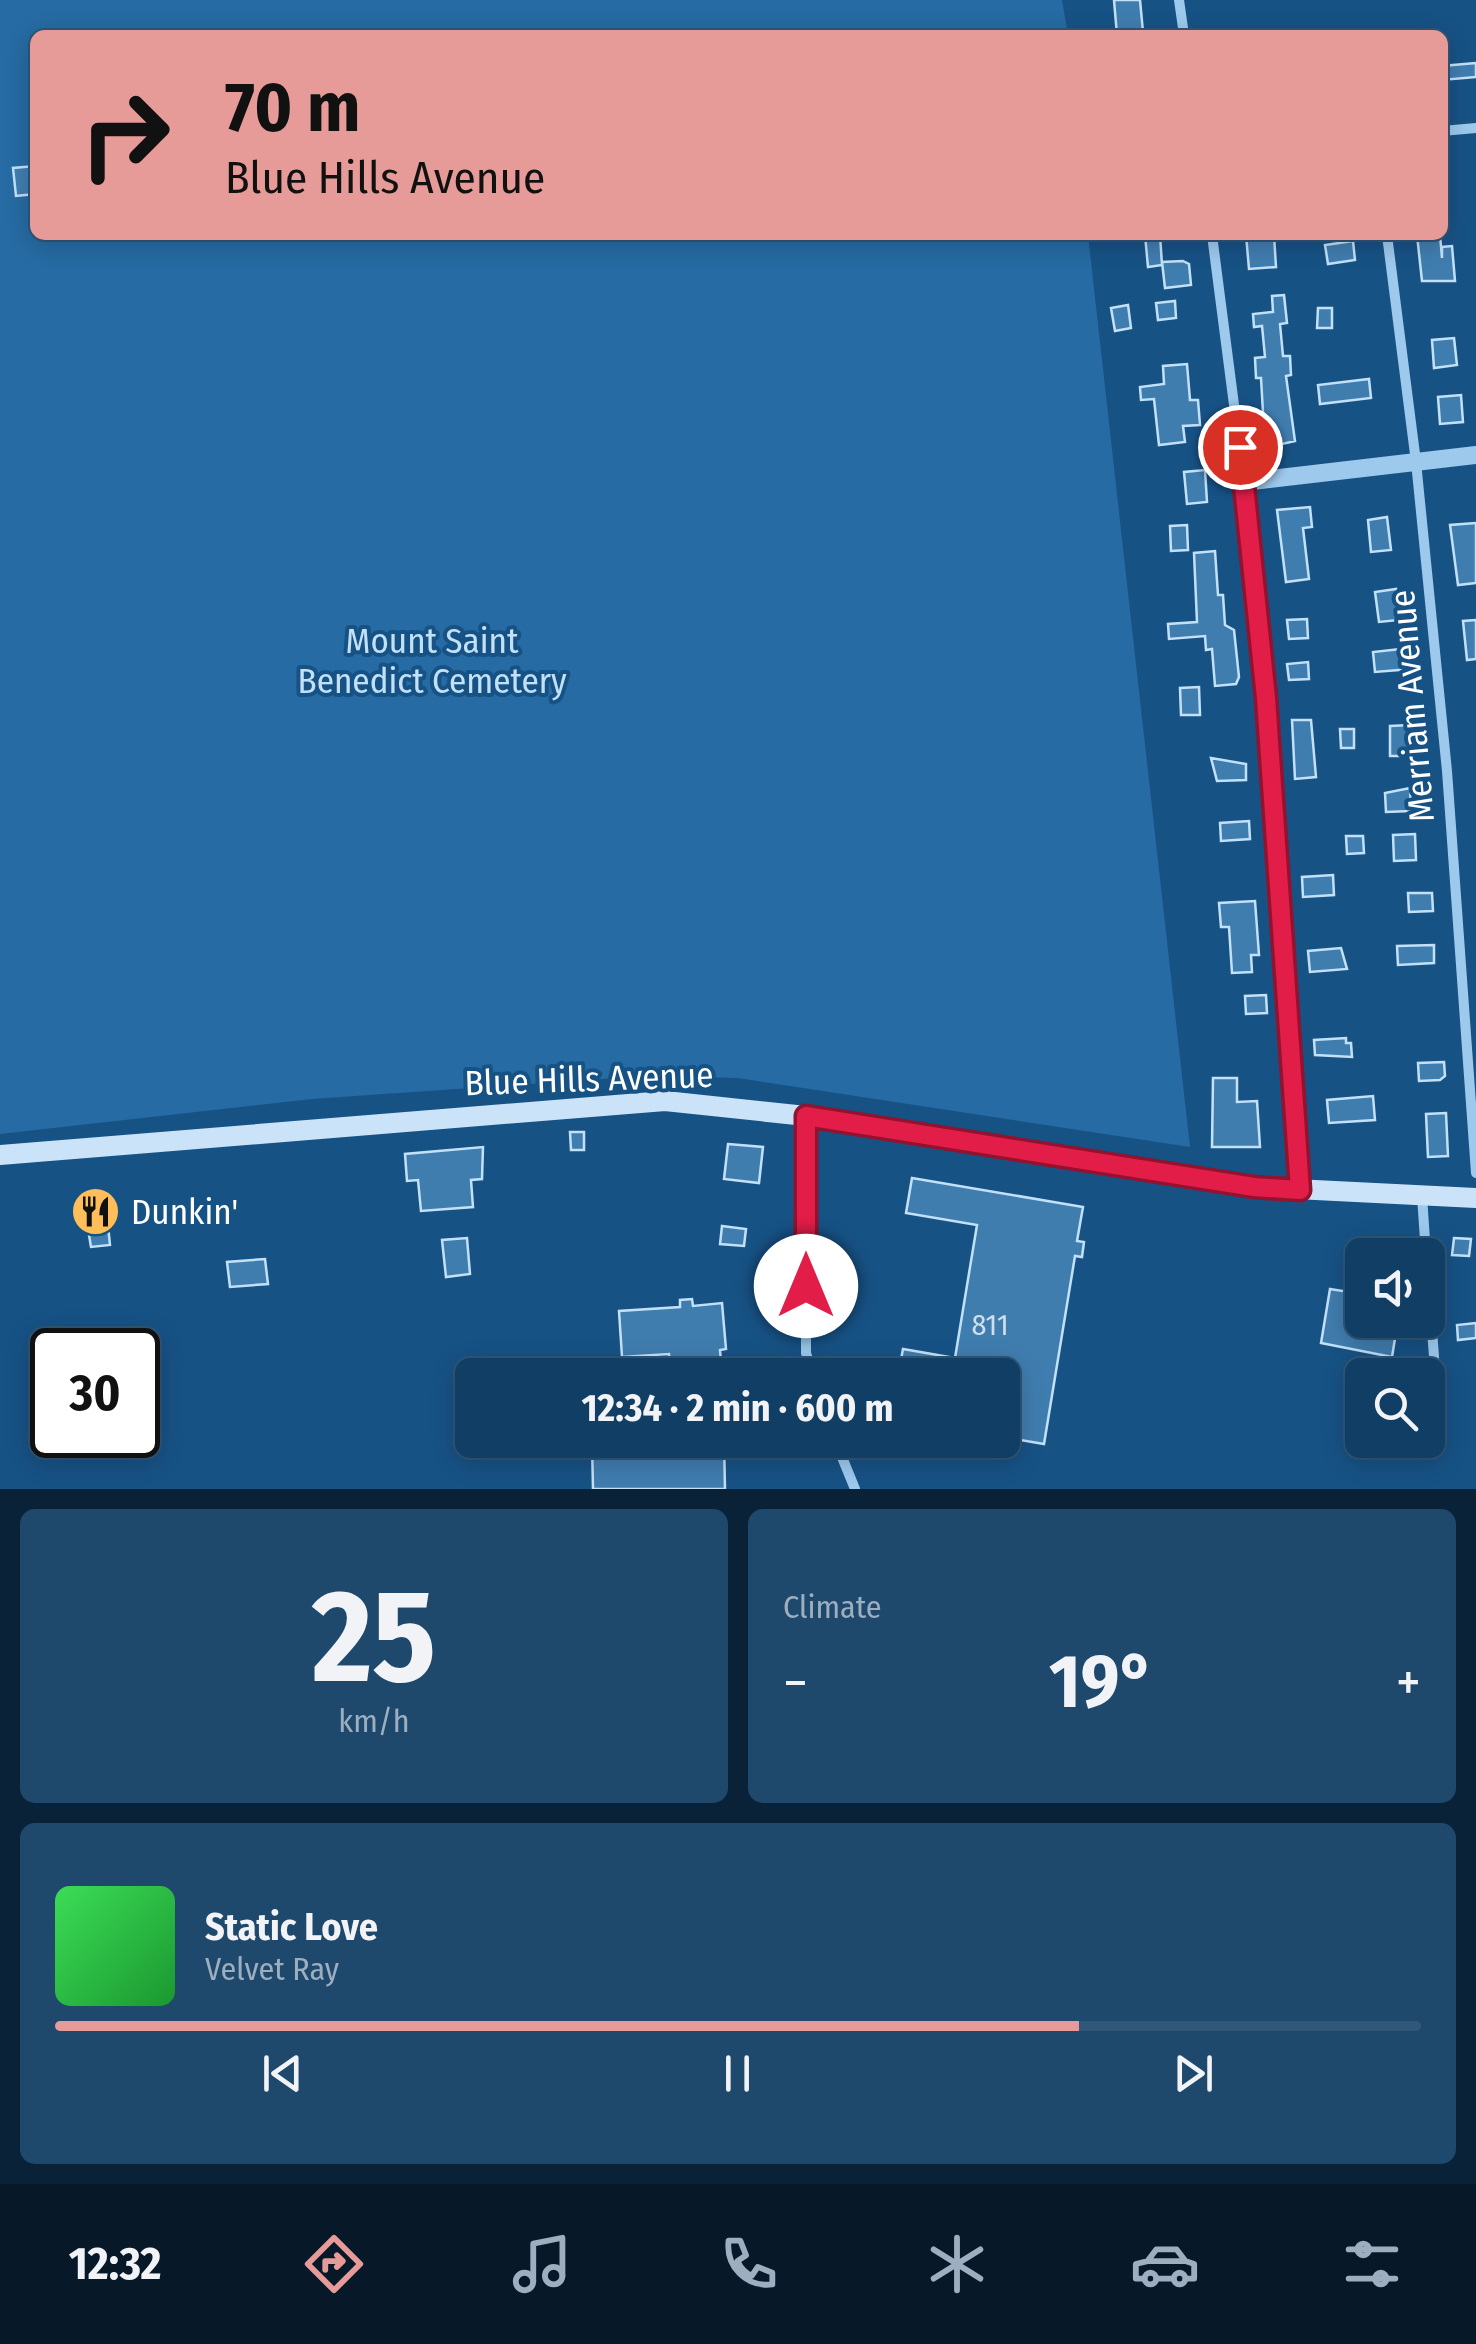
<!DOCTYPE html>
<html lang="en">
<head>
<meta charset="utf-8">
<style>
  body { margin:0; font-family:"Fira Sans Condensed",sans-serif; background:#1e496d; color:#f1f3f6; height:100vh; display:flex; flex-direction:column; font-size:38px; white-space:nowrap }
  * { box-sizing:border-box; margin:0 }
  p { font-size:32px; color:#9caebf }
  .icon { flex:none; width:55px; height:55px; fill:none; stroke:currentColor; stroke-width:2; stroke-linecap:round; stroke-linejoin:round }
  .map { position:relative; height:1489px; overflow:hidden }
  .sheet { display:flex; flex-direction:column; gap:20px; padding:20px; background:#092237; flex:1 }
  .sheet>* { flex:none }
  .hud { position:absolute; left:30px; top:30px; width:1418px; height:210px; border-radius:15px; box-shadow:0 5px 25px #0003,0 0 0 2px #305778; background:#e69b98; color:#111; overflow:hidden }
  .controls { position:absolute; left:1345px; top:1238px; display:grid; gap:20px }
  .controls a { display:grid; place-items:center; width:100px; height:100px; border-radius:15px; background:#113e64; box-shadow:0 5px 25px #0003,0 0 0 2px #305778; font-size:50px }
  .speed { position:absolute; left:30px; top:1328px; display:flex; gap:20px; font-size:50px; font-weight:700; text-align:center }
  .speed>* { display:grid; place-content:center; width:130px; height:130px; border-radius:50%; background:#113e64; box-shadow:0 5px 25px #0003,0 0 0 2px #305778; line-height:1 }
  .speed .limit { border:5px solid #111; border-radius:15px; background:#fff; color:#111 }
  .pin { position:absolute; display:grid; place-items:center; width:85px; height:85px; color:#fff; margin:-42px; border:5px solid #fff; border-radius:50%; box-shadow:0 2px 10px #0007 }
  .me { position:absolute; width:110px; margin:-55px; rotate:0deg; stroke-linejoin:round; filter:drop-shadow(0 0 8px #0008) }
  .turn { display:flex; align-items:center; gap:35px; height:210px; padding:0 30px; font-size:45px }
  .turn .icon { width:130px; height:130px; stroke-width:2.5 }
  .turn b { display:block; font-size:70px; line-height:85px }
  .big { font-size:75px; font-weight:700; line-height:1.1 }
  .sheet .card { flex:1; display:flex; flex-direction:column; justify-content:center; gap:15px; min-width:0; padding:0 35px; border-radius:15px; background:#1e496d }
  .sheet .dial { align-items:center; gap:0 }
  .dial b { font-size:130px; line-height:1 }
  .song { display:flex; align-items:center; gap:30px }
  .cover { width:120px; height:120px; border-radius:15px; background:linear-gradient(135deg,hsl(130 70% 55%),hsl(130 70% 35%)) }
  .played { height:10px; border-radius:5px; background:linear-gradient(90deg,#e69b98 75%,#305778 75%) }
  .keys { display:flex; justify-content:space-around; direction:ltr }
  .heat { display:flex; justify-content:space-between; align-items:center; font-size:55px; direction:ltr }
  .sheet .tiles { flex:1; display:grid; gap:20px; grid-template-columns:1fr 1fr }
  .card:last-child { grid-column:span 2 }
  .trip { position:absolute; left:455px; top:1358px; width:565px; height:100px; border-radius:15px; background:#113e64; box-shadow:0 5px 25px #0003,0 0 0 2px #305778; font-weight:700; line-height:100px; text-align:center }
  .menu { display:flex; height:160px; justify-content:space-around; align-items:center; background:#071928; color:#9caebf }
  .menu .icon { width:70px; height:70px }
  .menu .selected { color:#e69b98 }
  .menu b { font-size:45px; color:#f1f3f6 }
  .map>svg:first-child { display:block }
</style>
</head>
<body>
<div class="map">
<svg width="1476" height="1489" viewBox="0 0 1476 1489">
  <rect width="100%" height="100%" fill="#175285"/>
  <path fill="#266ba3" d="M0 0H1062L1068 35H35V235H1088L1190 1147 738 1078 645 1076 312 1099 0 1134Z"/>
  <path fill="#407daf" stroke="#c2e1f9" stroke-width="2.5" d="M1114 0H1140L1143 32 1117 35Z
    M1476 63V77L1442 80V66Z
    M35 166V194L16 196 13 168Z
    M1145 235H1160L1162 265 1148 267Z
    M1246 235H1274L1276 267 1249 269Z
    M1417 235H1440L1442 258V247L1452 246 1455 281H1422Z
    M1353 241 1355 260 1328 264 1325 245Z
    M1183 261 1189 264 1191 285 1165 288 1162 262Z
    M1284 295 1287 323 1280 324 1283 356H1290L1291 375 1286 376 1295 441 1265 448 1261 378H1256L1255 358 1265 357 1262 326 1254 327 1253 314 1273 312 1272 296Z
    M1175 301 1176 318 1158 320 1156 303Z
    M1128 305 1131 328 1115 331 1111 308Z
    M1318 308H1332V328H1317Z
    M1454 338 1457 365 1434 368 1432 340Z
    M1187 364 1190 400H1198L1200 425 1183 426 1185 442 1159 445 1154 399 1141 400 1140 387 1164 384 1163 366Z
    M1369 379 1371 398 1320 404 1318 385Z
    M1461 395 1463 422 1440 424 1438 397Z
    M1205 470 1207 502 1187 504 1184 472Z
    M1310 507 1312 527 1303 528 1309 579 1286 582 1277 510Z
    M1387 517 1391 550 1371 552 1368 520Z
    M1476 523V583L1458 585 1450 525Z
    M1187 525 1188 550 1171 551 1170 526Z
    M1215 551 1218 595H1223L1225 625 1234 630 1239 677 1236 684 1215 686 1212 649 1206 650 1205 636 1169 639 1168 624 1197 622 1194 553Z
    M1396 589 1399 620 1379 622 1375 592Z
    M1307 619 1308 638 1289 639 1287 620Z
    M1476 620V659L1467 660 1463 621Z
    M1410 648 1411 669 1375 672 1373 652Z
    M1308 662 1309 679 1289 680 1287 664Z
    M1199 687 1200 715H1181L1180 688Z
    M1292 720H1311L1316 777 1295 779Z
    M1410 725 1411 756H1390V726Z
    M1340 729H1354V748H1341Z
    M1211 758 1246 764V780L1217 781Z
    M1410 788 1411 811 1386 812 1385 793Z
    M1249 821 1250 839 1221 841 1220 823Z
    M1415 834 1416 860 1394 861 1393 835Z
    M1346 836H1363L1364 853 1347 854Z
    M1333 875 1334 895 1303 897 1302 877Z
    M1408 893H1432L1433 911 1409 912Z
    M1255 901 1259 955H1251L1252 972 1232 973 1229 927H1221L1219 903Z
    M1434 945V963L1398 965 1397 946Z
    M1341 948 1347 969 1310 972 1308 951Z
    M1266 995 1267 1013 1246 1014 1245 996Z
    M1346 1038V1043H1351L1352 1057 1315 1055 1314 1040Z
    M1444 1062 1445 1076 1440 1080 1419 1081 1418 1063Z
    M1213 1078H1237V1102L1257 1101 1260 1147H1212Z
    M1373 1096 1375 1120 1329 1123 1327 1100Z
    M1446 1113 1448 1156 1428 1157 1426 1114Z
    M570 1132H584V1150H571Z
    M728 1144 763 1147 759 1183 724 1179Z
    M483 1147 482 1179 471 1180 473 1207 421 1211 418 1180 407 1181 405 1154Z
    M912 1178 1083 1207 1077 1241 1084 1242 1082 1257 1075 1256 1044 1444 1002 1437V1375H898L903 1349 955 1358 977 1225 906 1213Z
    M105 1196 110 1245 91 1247 83 1199Z
    M722 1226 746 1229 744 1246 720 1244Z
    M467 1238 470 1274 446 1277 442 1240Z
    M1454 1238 1471 1239 1469 1256 1452 1255Z
    M265 1259 268 1284 230 1287 227 1262Z
    M1330 1289 1362 1294V1320H1398L1392 1357 1321 1343Z
    M692 1299 693 1306 722 1303 726 1349 720 1350 722 1373 671 1375 669 1354 622 1357 619 1311 680 1307V1300Z
    M1476 1323V1338L1458 1340 1457 1325Z
    M724 1440 725 1489H593L592 1444Z"/>
  <g fill="none" stroke-linecap="round" stroke-linejoin="round">
    <path stroke="#9dc9ed" stroke-width="10" d="M1179 0 1184 35
      M1442 131 1476 128
      M1212 235 1244 482
      M1387 235 1416 462 1447 771 1476 1173
      M806 1116V1353L813 1375
      M1422 1196 1426 1255
      M1428 1276 1437 1397
      M835 1440 855 1489"/>
    <path stroke="#9dc9ed" stroke-width="18" d="M1300 1190 1266 698 1244 482 1476 455"/>
    <path stroke="#cae3f9" stroke-width="20" d="M0 1155 665 1101 806 1116 1254 1187 1476 1198"/>
  </g>
  <g fill="none" stroke-linecap="round" stroke-linejoin="round">
    <defs>
      <path id="route" d="M806 1286V1116L1254 1187 1300 1190 1266 698 1240 447"/>
    </defs>
    <use href="#route" stroke="#92132f" stroke-width="25"/>
    <use href="#route" stroke="#e11d48" stroke-width="18"/>
  </g>
  <defs>
    <symbol id="restaurant-disc" viewBox="-11 -11 22 22"><circle r="9.5" fill="#ffbe59" stroke="#175285"/><path d="M-5-6h1v4h1v-4h1v4h1v-4h1v5L-1.5 .5V6h-2V.5L-5-1ZM5-6V6H3V1.5H1.5Q1.5-4 5-6Z" fill="#111"/></symbol>
  </defs>
  <g fill-rule="evenodd">
    <use href="#restaurant-disc" x="68" y="1184" width="55" height="55"/>
  </g>
  <g text-anchor="middle" dominant-baseline="central" stroke-width="8" stroke-linejoin="round" paint-order="stroke">
    <g font-size="30" fill="#cfdeeb">
      <text x="990" y="1325">811</text>
    </g>
    <g font-size="35" fill="#c2e1f9" stroke="#175285">
      <text x="432" y="641">Mount Saint<tspan x="432" dy="40">Benedict Cemetery</tspan></text>
    </g>
    <g font-size="35" fill="#fff" stroke="#175285">
      <text transform="translate(1412 706) rotate(-95)">Merriam Avenue</text>
      <text transform="translate(589 1079) rotate(-2)">Blue Hills Avenue</text>
    </g>
    <g font-size="35" fill="#fff" stroke="#175285" text-anchor="start">
      <text x="131" y="1212">Dunkin'</text>
    </g>
  </g>
</svg>
<div class="controls">
<a><svg class="icon" aria-label="sound" viewBox="0 0 24 24"><path d="M4 9h4l5-4v14l-5-4H4zM17 9q2 3 0 6"/></svg></a>
<a><svg class="icon" aria-label="search" viewBox="0 0 24 24"><circle cx="10" cy="10" r="6"/><path d="M15 15l6 6"/></svg></a>
</div>
<div class="speed"><div class="limit">30</div></div>
<div class="pin" style="left:1240px;top:447px;background:#d93025"><svg class="icon" aria-label="arrive" viewBox="0 0 24 24"><path d="M6 21V4h12l-3 4 3 4H6"/></svg></div>
<svg class="me" style="left:806px;top:1286px" viewBox="-20 -20 40 40"><circle r="19" fill="#fff"/><path d="M0-13L10 11 0 6-10 11z" fill="#e11d48"/></svg>
<div class="trip">12:34 · 2 min · 600 m</div>
<div class="hud">
<div class="turn"><svg class="icon" aria-label="right" viewBox="0 0 24 24"><path d="M7 20v-9h11M14 6l5 5-5 5"/></svg><div><b>70 m</b>Blue Hills Avenue</div></div>
</div>
</div>
<section class="sheet">
<div class="tiles">
<div class="card dial"><b>25</b><p>km/h</p></div>
<div class="card"><p>Climate</p>
<div class="heat"><a>−</a><b class="big">19°</b><a>+</a></div>
</div>
<div class="card">
<div class="song"><i class="cover"></i><div><b>Static Love</b><p>Velvet Ray</p></div></div>
<div class="played"></div>
<div class="keys"><svg class="icon" aria-label="previous" viewBox="0 0 24 24"><path d="M18 5L8 12l10 7zM5 5v14"/></svg><svg class="icon" aria-label="pause" viewBox="0 0 24 24"><path d="M8 5v14M16 5v14"/></svg><svg class="icon" aria-label="next" viewBox="0 0 24 24"><path d="M6 5l10 7-10 7zM19 5v14"/></svg></div>
</div>
</div>
</section>
<nav class="menu">
<b>12:32</b>
<svg class="icon selected" aria-label="directions" viewBox="0 0 24 24"><path d="M12 3l9 9-9 9-9-9zM9 14v-3h6M13 9l2 2-2 2"/></svg>
<svg class="icon" aria-label="music" viewBox="0 0 24 24"><path d="M9 18V5l10-2v13"/><circle cx="6" cy="18" r="3"/><circle cx="16" cy="16" r="3"/></svg>
<svg class="icon" aria-label="phone" viewBox="0 0 24 24"><path d="M5 4h4l2 5-3 2q2 4 5 5l2-3 5 2v4C11 20 4 13 5 4z"/></svg>
<svg class="icon" aria-label="climate" viewBox="0 0 24 24"><path d="M12 3v18M4 7l16 10M4 17L20 7"/></svg>
<svg class="icon" aria-label="car" viewBox="0 0 24 24"><path d="M5 17H2v-5l4-1 3-4h7l3 4 3 1v5h-3M9 17h6M6 11h13"/><circle cx="7" cy="17" r="2"/><circle cx="17" cy="17" r="2"/></svg>
<svg class="icon" aria-label="filters" viewBox="0 0 24 24"><path d="M4 7h16M4 17h16"/><circle cx="9" cy="7" r="2"/><circle cx="15" cy="17" r="2"/></svg>
</nav>
</body>
</html>
